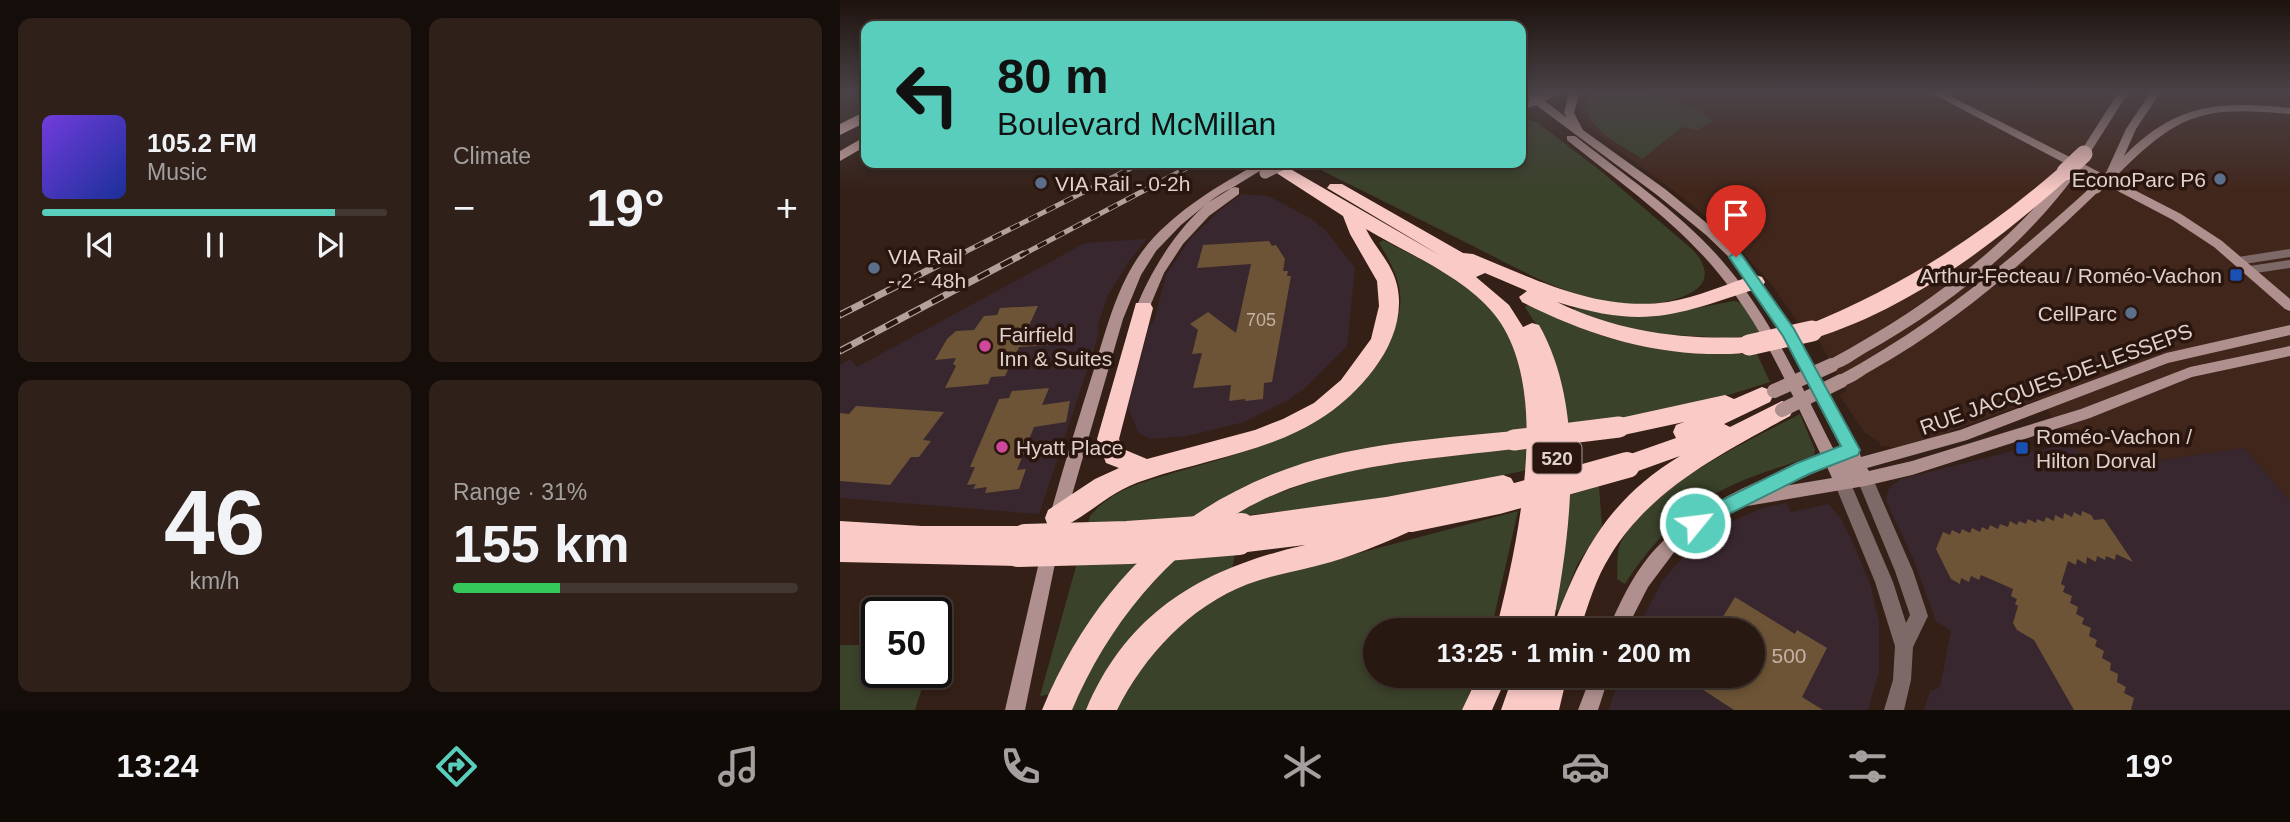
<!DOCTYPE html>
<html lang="en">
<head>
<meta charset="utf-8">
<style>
  body { margin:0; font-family:Helvetica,sans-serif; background:#2f211a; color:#f1f3f6; height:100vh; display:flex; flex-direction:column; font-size:26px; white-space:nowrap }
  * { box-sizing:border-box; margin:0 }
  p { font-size:23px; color:#a4a09f }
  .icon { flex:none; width:38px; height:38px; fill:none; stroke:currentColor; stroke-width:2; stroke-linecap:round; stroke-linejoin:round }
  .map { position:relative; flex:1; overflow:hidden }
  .panel { display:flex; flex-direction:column; gap:18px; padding:18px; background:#150d09; width:840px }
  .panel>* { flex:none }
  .top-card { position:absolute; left:21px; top:21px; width:665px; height:147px; border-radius:14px; box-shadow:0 4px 10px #0003,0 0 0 2px #433731; background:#5acebd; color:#111; overflow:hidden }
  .speed { position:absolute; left:21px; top:597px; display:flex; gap:14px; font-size:35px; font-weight:700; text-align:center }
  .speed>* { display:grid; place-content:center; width:91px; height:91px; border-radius:50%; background:#271811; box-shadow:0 4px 10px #0003,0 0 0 2px #433731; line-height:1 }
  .speed .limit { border:4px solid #111; border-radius:10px; background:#fff; color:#111 }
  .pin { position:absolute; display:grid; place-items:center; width:60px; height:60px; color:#fff; margin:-72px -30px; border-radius:50% 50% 50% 0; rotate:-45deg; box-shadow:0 0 7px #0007 }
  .pin .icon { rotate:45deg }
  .me { position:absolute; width:77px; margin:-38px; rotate:61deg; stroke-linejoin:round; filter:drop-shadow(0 0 5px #0008) }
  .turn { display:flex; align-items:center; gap:24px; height:147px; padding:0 21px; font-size:32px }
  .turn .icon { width:91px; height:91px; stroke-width:2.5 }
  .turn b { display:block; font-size:49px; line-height:60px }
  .big { font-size:52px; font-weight:700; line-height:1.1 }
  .panel .card { flex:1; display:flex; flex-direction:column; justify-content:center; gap:10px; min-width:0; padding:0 24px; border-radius:14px; background:#2f211a }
  .panel .dial { align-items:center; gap:0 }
  .dial b { font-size:91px; line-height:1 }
  .song { display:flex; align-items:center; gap:21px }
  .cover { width:84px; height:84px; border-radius:10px; background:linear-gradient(135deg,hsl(260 70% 55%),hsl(230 70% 35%)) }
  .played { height:7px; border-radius:4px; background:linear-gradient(90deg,#5acebd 85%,#433731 85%) }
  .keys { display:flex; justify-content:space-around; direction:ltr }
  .heat { display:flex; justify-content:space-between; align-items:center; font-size:38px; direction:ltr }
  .charge { height:10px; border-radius:5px; background:linear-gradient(90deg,#34c759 31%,#433731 0) }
  .panel .tiles { flex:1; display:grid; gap:18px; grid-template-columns:repeat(2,1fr) }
  .trip { position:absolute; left:523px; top:618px; width:402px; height:70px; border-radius:35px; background:#271811; box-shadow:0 4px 10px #0003,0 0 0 2px #433731; font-weight:700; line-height:70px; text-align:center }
  .tabs { display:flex; height:112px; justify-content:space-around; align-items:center; background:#100a07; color:#a4a09f }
  .tabs .icon { width:49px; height:49px }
  .tabs .active { color:#5acebd }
  .tabs b { font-size:32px; color:#f1f3f6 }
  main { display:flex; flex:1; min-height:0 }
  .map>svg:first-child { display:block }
</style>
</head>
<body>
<main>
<section class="panel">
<div class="tiles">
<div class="card">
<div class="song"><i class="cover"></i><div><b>105.2 FM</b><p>Music</p></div></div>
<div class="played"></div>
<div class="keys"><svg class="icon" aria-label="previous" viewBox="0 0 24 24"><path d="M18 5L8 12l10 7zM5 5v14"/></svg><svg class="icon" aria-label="pause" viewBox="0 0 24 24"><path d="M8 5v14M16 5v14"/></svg><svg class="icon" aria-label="next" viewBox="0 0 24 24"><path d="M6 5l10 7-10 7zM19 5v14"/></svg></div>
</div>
<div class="card"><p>Climate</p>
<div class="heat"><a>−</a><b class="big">19°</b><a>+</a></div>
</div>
<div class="card dial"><b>46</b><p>km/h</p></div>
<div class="card"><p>Range · 31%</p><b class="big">155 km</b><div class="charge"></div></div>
</div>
</section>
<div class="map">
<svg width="1450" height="710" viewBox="0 0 1450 710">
  <rect width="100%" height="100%" fill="#342017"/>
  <path fill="#39272f" d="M402 194 428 196 470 218 486 231 515 268 507 346 465 388 448 400 404 422 347 436 312 439 304 436 298 432 288 408 309 327 314 321 326 275 350 239 380 210Z
    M307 239 289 261 267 297 258 326 259 334 199 514 0 498V365L10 359 17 367 245 243Z
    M1230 440 1252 470 1405 448 1450 501V710H1084L1090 691 1100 687 1111 631 1096 621 1072 556 1049 507 1046 500 1049 488 1061 479 1177 450 1198 452Z
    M946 503 951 512 989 504 1000 517 1011 539 1030 583 1039 621V671L1028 710H769L780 676H914V630H797L822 581 851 548 888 523 923 508Z"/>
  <path fill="#41261b" d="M745 93H1450V501L1405 448 1252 470 1199 399 1064 448 1040 446V442L1025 433 999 395 1006 391 978 339 961 327 932 285 889 237 851 204 748 127 739 113V105Z"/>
  <path fill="#3a422a" d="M751 93C792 93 839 92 873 121L858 130 842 127 802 159C781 144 732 123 751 93Z
    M690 120 698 123 762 172 853 250C862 260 871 275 859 287 840 304 803 306 778 303 728 298 679 269 635 247 581 220 527 193 473 166L478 163H681V121Z
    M543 240C571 255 602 269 628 287 676 318 684 378 688 430L389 495 212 694 200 696 250 516C273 489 301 483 333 473 415 449 503 429 546 347 569 304 563 282 539 243Z
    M894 301 902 303 924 335 886 338 801 333 731 312 735 308 778 315H818Z
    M690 303C760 346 836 355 917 354L930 382 837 411 724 427 703 335 685 307Z
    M960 414 975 450 974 455C949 465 922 472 897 483 849 503 813 540 785 584L777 579C778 568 776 551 781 542 810 486 906 442 960 414Z
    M689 445 687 470C585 493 484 508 381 518L393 510 499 471Z
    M759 486 762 527 737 565 719 611 713 609 726 496Z
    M678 511 651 630H536V676H636L623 710H272L283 687 336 624 395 586Z
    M395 553 392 570 250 710H227L244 671 327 559Z
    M0 645H37V672H87L75 710H0Z"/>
  <path fill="#6d5436" d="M429 241 432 246 436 245 445 259 443 271H448L447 276H451L432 382 424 383 423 399 405 401V399L389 401 391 385 353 388 362 353 352 354 358 330 350 324 368 312 396 333 411 264 357 268 363 245Z
    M198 306 186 332 217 330 211 345 179 347 165 376 151 377 148 384 105 388 116 366 113 364 116 358 95 360 107 339 116 331 134 330 144 316 157 315 160 308Z
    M209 388 202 405 230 401 226 422 194 427 177 470 186 469 179 489 145 493 147 487 133 489 136 484 127 485 135 467H130L159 399 169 398 172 391Z
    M16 406 104 412 83 440 91 441 79 457H71L50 485 0 481V413L9 414Z
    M1242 511 1251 515 1254 520 1264 519 1293 562 1276 554 1275 560 1266 556 1265 560 1257 556 1256 562 1247 557 1246 564 1237 559 1236 565 1228 561 1221 584 1225 586 1223 592 1232 596 1230 603 1238 607 1236 614 1244 618 1242 624 1251 628 1249 636 1257 640 1255 646 1264 651 1262 658 1271 663 1270 670 1278 674 1277 682 1286 687 1284 693 1294 698 1291 710H1234L1194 640 1177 630 1173 623 1178 606 1175 604 1177 599 1171 596 1173 589 1141 575 1139 580 1131 576 1129 582 1121 578 1120 584 1111 579 1096 549 1103 532 1110 535 1112 530 1120 534 1122 529 1130 533 1132 528 1140 532 1142 527 1148 530 1150 525 1158 529 1160 524 1168 527 1170 521 1177 525 1179 521 1186 524 1188 519 1196 523 1197 519 1204 522 1206 517 1214 521 1215 515 1223 519 1224 513 1232 517 1234 512 1241 516Z
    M895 597 955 634 957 630 987 648 962 697 983 710H894L842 676H914V630H875Z"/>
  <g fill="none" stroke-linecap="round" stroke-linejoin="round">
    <path fill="#7d6a68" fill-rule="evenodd" d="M1450 249V257L1398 265 1392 261 1398 257Z
      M1450 260V268L1409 274 1403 270 1409 266Z
      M1025 472 1031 474 1033 479 1073 571 1088 616 1073 647 1071 680 1064 710H1044L1053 680 1055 646 1035 582 994 482 996 477 1002 475 1008 477 1053 582 1066 623 1070 615 1055 571 1017 479 1019 474Z"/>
    <path fill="#af908e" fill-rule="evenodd" d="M684 93H693L698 97 708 93H722L705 101 727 118 724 113 729 93H739L734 113 743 130 825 189 874 229 900 254 954 329 1015 445H1017L1021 457 1120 430 1326 353 1450 325V335L1328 363 1127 440 1027 468 1029 471 1072 461 1241 409 1350 367 1450 346V356L1352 377 1250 418 1072 475 1025 486 901 507 871 524 835 551 808 587 786 630H768C779 604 792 577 810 555 852 505 922 479 981 455 951 393 924 328 879 274 837 222 779 182 727 140V136H735C787 177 847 217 889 269 934 324 962 388 994 450L1001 448 943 336 892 260 866 235 817 195 696 105 681 110V104L690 100ZM987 467 992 478 944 486Z
      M1091 93H1104L1265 175 1286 129 1310 93H1320L1296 129 1284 156C1337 103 1378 101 1450 108V114C1358 105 1337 115 1273 179L1341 214 1382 241 1450 299V311L1445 309 1374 247 1333 220Z
      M1278 93H1288L1248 156H1240L1239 154Z
      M419 163H433L369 202 341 225 316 251 301 275 283 319 225 519 223 524 217 526 211 524 209 519C223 468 239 417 255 366 268 323 279 279 308 244 338 209 379 185 419 163Z
      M1230 171 1236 174C1181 249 1106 308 1025 353 1015 359 999 372 987 369L985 365 987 361C1081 310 1158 255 1226 172Z
      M1256 184 1260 186V190C1189 258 1116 324 1029 372 1020 377 1007 389 996 385L994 381 996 377C1093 325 1171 260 1252 186Z
      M395 187 399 188V194L369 216 343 244 324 273 308 311H298L296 308C312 267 351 203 395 187Z
      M210 541 216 544 218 549 185 710H165L202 549 204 544Z
      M751 676H769L758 710H738Z"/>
    <path fill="#d6aeab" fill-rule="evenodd" d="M26 136V146L0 161V151Z"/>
    <path fill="#facac6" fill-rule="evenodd" d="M26 111V122L0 135V124Z
      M421 163H440L601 256 487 188 490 184H502L623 253 633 254C695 279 758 312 828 302 858 297 886 284 915 275L922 277 925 282 922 287C835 315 808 330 717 302 778 332 842 340 909 337L916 340 919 345 916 350C901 355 884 354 868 354 801 352 741 332 682 302L679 297 687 291 645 273 636 277 669 305 683 327 692 323 699 325C748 411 730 537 712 630H684L698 560 684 630H656C677 545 714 388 654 314 623 276 568 254 526 229 535 248 552 263 557 285 564 315 552 345 534 369 474 448 392 451 305 480 268 491 248 518 217 529L208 526 205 518 208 510 255 479 279 468 266 463 257 439 296 303H310L313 308 279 439 283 449 307 459 415 430 443 419 474 403 501 380 531 339 539 306 537 281 510 234 503 216Z
      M1225 167 1231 168 1233 172 1231 176C1156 243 1070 309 972 339L965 336 962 331 965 326C1060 288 1142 235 1219 168Z
      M922 387 930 390 933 396 930 402 884 424 890 427 942 401 950 404 953 410 950 416C883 453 811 488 770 556 756 578 748 605 740 630H712C740 553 768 500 840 456L787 475 779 472 775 465 779 458 836 438 833 432 836 425 844 422 779 436 771 434 768 427 771 420 885 395 894 399Z
      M674 431 682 433 685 440 682 447 674 449C606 457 536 462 469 482 358 515 276 606 232 710H202C253 588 336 504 464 463 531 442 604 438 674 431Z
      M663 475 671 478 675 485 671 492 580 512 583 519 580 527C551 540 521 553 491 562 464 570 435 574 408 584 350 606 304 656 277 710H246C288 610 365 568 465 545L399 553 390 550 386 542 393 533 390 526 393 518 546 497Z
      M0 521 82 526H185L194 529 198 537 194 545 188 547 191 554 187 562 178 566 0 562Z
      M638 676H667L652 710H622Z
      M673 676H727L719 710H661Z"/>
    <defs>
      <path id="rail-far1" d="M117 256 301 163
        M180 256 356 163"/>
      <path id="rail" d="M0 315 120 254
        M0 351 183 254"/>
    </defs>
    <use href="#rail-far1" stroke="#b2a29b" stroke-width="5"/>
    <use href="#rail" stroke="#b2a29b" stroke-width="7"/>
    <use href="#rail-far1" stroke="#2a160e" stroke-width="3.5" stroke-dasharray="10" stroke-linecap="butt"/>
    <use href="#rail" stroke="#2a160e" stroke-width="4.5" stroke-dasharray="13" stroke-linecap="butt"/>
    <path stroke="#af908e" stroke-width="11" d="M425 173 445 163
      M1256 188 1269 177"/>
    <path stroke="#af908e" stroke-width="14" d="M934 391 992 365
      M942 410 1001 381"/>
    <path stroke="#facac6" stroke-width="17" d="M1225 172 1244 154"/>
    <path stroke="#facac6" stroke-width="21" d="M909 345 972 331
      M674 440 779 427"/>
    <path stroke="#facac6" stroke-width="26" d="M571 519 658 501 787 465
      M185 537 287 534 402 526
      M178 554 290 551 399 542"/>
  </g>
  <linearGradient id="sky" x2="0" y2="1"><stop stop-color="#1d120d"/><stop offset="0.48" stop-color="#4a4247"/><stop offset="1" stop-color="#4a4247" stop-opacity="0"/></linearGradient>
  <rect width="1450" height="192" fill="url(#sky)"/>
  <path fill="#5acebd" stroke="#3a867b" stroke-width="2" d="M896 252 901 254 954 329 1020 450 1018 455 969 474 855 531 848 529 846 523 848 517 957 463 1001 446 943 336 889 257Z"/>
  <g fill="#5c6f8a" stroke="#2a160e" stroke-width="2.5">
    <circle cx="1380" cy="179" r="7"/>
    <circle cx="201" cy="183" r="7"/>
    <circle cx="34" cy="268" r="7"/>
    <circle cx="1291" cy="313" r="7"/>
  </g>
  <g fill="#1a4fb4" stroke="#2a160e" stroke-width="2.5">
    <rect x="1389" y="268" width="14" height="14" rx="3.5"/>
    <rect x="1175" y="441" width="14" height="14" rx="3.5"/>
  </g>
  <g fill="#d1479c" stroke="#2a160e" stroke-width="2.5">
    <circle cx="145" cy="346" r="7"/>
    <circle cx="162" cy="447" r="7"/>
  </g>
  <g text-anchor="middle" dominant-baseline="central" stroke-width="7" stroke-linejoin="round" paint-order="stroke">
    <g font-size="18" fill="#c2b2a6">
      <text x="421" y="320">705</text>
    </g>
    <rect fill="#2a160e" stroke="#a99992" stroke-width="2" x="692.5" y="442.5" width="49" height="31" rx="5"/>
    <g font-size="19" font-weight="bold" fill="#dfd1cb">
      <text x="717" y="458">520</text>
    </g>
    <g font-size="21" fill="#dfd1cb" stroke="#2a160e" text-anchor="start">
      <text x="1366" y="179" text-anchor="end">EconoParc P6</text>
      <text x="215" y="183">VIA Rail - 0-2h</text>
      <text x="48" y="256">VIA Rail<tspan x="48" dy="24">- 2 - 48h</tspan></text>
      <text x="1382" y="275" text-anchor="end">Arthur-Fecteau / Roméo-Vachon</text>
      <text x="1277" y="313" text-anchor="end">CellParc</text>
      <text x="159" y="334">Fairfield<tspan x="159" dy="24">Inn &amp; Suites</tspan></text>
      <text x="1196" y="436">Roméo-Vachon /<tspan x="1196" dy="24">Hilton Dorval</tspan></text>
      <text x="176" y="447">Hyatt Place</text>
    </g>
    <g font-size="21" fill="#dfd1cb" stroke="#2a160e">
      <text transform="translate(1216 379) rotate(-20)">RUE JACQUES-DE-LESSEPS</text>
    </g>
    <g font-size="21" fill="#c2b2a6">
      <text x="949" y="655">500</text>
    </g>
  </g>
</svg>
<div class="speed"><div class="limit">50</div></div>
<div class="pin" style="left:896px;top:257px;background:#d93025"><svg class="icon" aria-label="arrive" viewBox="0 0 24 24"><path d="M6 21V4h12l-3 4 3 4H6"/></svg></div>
<svg class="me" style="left:855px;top:523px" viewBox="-20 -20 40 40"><circle r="17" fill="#5acebd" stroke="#fff" stroke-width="3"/><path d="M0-11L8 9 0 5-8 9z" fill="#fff"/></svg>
<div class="trip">13:25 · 1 min · 200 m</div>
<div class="top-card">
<div class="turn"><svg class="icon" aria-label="left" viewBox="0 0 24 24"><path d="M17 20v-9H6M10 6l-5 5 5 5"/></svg><div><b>80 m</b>Boulevard McMillan</div></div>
</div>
</div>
</main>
<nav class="tabs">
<b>13:24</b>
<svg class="icon active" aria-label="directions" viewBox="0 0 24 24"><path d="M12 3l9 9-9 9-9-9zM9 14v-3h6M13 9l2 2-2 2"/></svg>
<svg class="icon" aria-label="music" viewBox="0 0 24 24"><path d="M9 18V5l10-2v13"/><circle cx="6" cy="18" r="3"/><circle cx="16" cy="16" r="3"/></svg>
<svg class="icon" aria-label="phone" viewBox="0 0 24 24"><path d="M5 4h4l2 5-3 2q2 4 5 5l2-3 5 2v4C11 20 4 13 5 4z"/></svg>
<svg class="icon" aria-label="climate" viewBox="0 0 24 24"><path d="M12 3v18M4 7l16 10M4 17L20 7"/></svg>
<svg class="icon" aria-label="car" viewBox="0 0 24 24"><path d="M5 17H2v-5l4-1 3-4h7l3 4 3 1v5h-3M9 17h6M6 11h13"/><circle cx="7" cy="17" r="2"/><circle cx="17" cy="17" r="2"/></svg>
<svg class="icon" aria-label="filters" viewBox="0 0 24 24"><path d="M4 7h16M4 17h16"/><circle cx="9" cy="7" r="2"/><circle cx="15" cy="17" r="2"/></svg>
<b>19°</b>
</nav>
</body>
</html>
